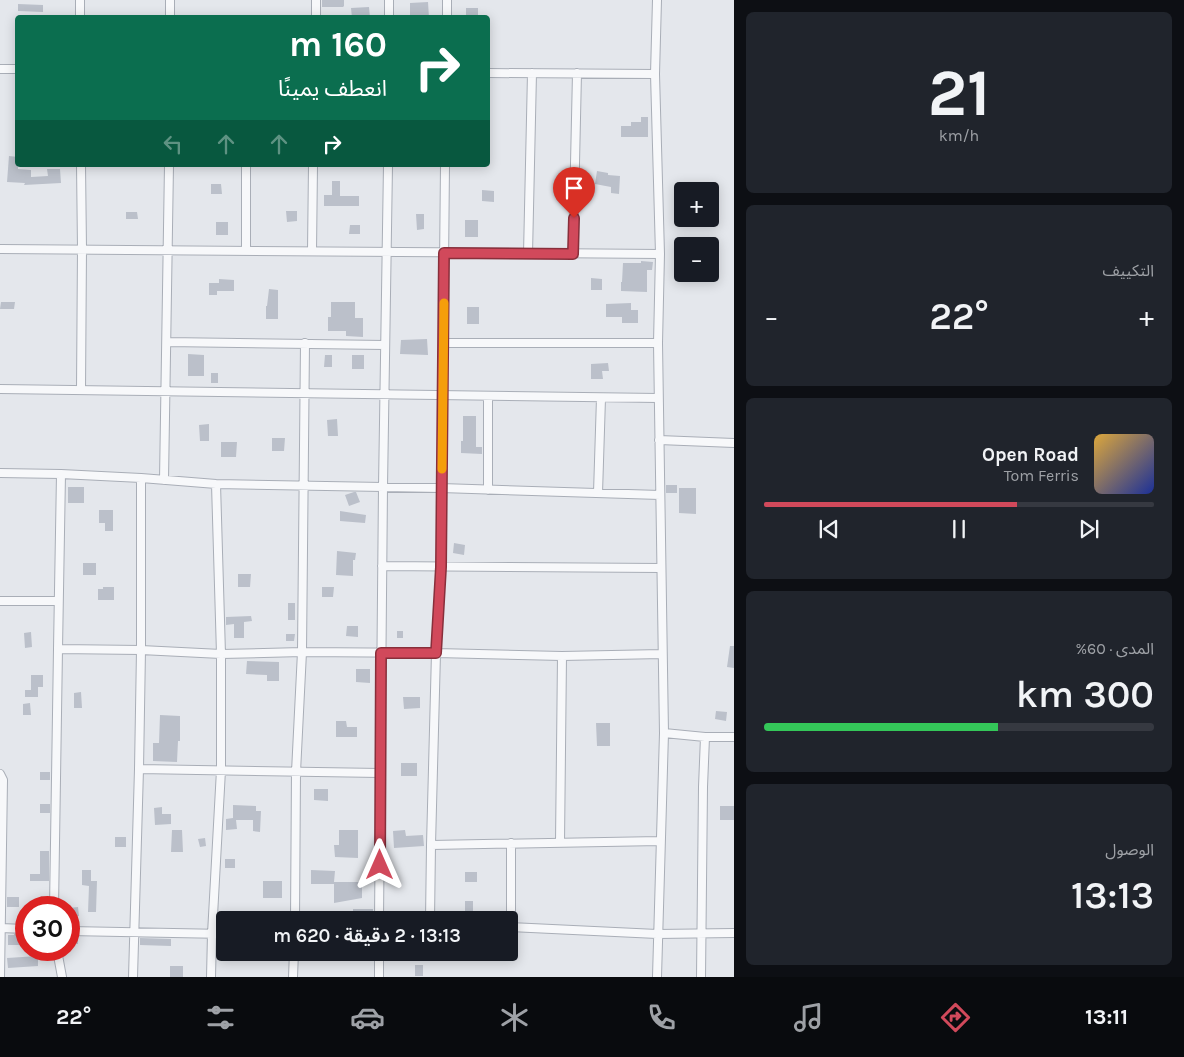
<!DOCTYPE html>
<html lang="ar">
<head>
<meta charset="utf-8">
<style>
  body { margin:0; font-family:Karla,"Noto Sans Arabic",sans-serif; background:#20242c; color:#f1f3f6; direction:rtl; height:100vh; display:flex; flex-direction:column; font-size:19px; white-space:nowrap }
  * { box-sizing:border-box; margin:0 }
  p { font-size:16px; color:#9ea1a6 }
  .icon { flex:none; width:28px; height:28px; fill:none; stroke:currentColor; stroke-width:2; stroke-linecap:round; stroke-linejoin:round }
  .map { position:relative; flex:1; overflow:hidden; direction:ltr }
  .panel { display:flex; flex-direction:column; gap:12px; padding:12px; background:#0d0f14; width:450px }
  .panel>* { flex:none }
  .guide { position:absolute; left:15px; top:15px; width:475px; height:152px; border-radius:5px; box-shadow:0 2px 12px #0003; direction:rtl; background:#0b6e4f; color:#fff; overflow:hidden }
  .controls { position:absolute; left:674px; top:182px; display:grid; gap:10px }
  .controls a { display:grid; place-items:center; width:45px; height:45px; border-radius:5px; background:#171b24; box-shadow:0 2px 12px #0003; font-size:25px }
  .speed { position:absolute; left:15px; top:896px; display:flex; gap:10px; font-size:25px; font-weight:700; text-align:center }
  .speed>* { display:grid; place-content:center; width:65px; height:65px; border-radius:50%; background:#171b24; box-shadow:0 2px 12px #0003; line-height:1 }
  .speed .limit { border:8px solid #d22; background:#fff; color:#111 }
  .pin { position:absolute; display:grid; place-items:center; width:42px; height:42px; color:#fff; margin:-51px -21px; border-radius:50% 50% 50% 0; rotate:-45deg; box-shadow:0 0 5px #0007 }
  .pin .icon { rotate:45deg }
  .me { position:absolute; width:55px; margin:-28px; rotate:0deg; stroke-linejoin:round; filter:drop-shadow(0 0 4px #0008) }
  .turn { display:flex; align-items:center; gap:18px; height:105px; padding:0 20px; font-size:22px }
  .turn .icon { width:65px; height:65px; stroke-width:2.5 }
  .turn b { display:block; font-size:35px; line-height:42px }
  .lanes { display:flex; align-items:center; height:48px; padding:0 20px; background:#0003; justify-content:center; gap:25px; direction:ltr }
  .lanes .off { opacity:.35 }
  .big { font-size:38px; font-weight:600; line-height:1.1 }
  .panel .card { flex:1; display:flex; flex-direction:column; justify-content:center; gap:8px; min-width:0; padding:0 18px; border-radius:8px; background:#20242c }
  .panel .dial { align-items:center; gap:0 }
  .dial b { font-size:65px; line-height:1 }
  .song { display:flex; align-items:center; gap:15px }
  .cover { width:60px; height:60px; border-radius:8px; background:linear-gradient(135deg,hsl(40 70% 55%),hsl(230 70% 35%)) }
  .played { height:5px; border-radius:2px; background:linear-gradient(90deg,#d1495b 65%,#363941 65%) }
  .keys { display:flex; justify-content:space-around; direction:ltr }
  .heat { display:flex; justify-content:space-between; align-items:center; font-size:28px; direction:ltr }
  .charge { height:8px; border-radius:4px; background:linear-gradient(90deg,#34c759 60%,#363941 0) }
  .trip { position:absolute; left:216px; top:911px; width:302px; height:50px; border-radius:5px; background:#171b24; box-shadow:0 2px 12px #0003; font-weight:600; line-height:50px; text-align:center; direction:rtl }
  .dock { display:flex; height:80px; justify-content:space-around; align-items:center; background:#090b0e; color:#9ea1a6 }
  .dock .icon { width:35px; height:35px }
  .dock .active { color:#d1495b }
  .dock b { font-size:22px; color:#f1f3f6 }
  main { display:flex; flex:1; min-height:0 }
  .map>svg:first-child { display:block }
</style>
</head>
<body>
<main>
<section class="panel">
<div class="card dial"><b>21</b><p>km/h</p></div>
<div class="card"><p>التكييف</p>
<div class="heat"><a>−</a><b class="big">22°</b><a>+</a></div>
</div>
<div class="card">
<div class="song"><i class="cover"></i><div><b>Open Road</b><p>Tom Ferris</p></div></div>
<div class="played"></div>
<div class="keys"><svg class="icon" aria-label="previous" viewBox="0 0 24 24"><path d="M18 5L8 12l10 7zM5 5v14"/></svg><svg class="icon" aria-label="pause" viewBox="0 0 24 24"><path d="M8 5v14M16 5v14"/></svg><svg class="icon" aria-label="next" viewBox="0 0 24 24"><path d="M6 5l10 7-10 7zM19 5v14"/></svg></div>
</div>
<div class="card"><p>المدى · 60%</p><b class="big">300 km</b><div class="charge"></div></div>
<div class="card"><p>الوصول</p><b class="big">13:13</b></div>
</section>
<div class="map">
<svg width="734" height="977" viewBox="0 0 734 977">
  <rect width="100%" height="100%" fill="#e4e7ec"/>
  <path fill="#bbc0ca" d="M322 0H344V6L343 7H322Z
    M428 2 429 18H410V3Z
    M18 4 43 5V12L18 11Z
    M369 7 370 18H352L351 8Z
    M466 8H478V18H466Z
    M641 117H648V137H621V126H631V122H641Z
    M9 156 18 157V169L31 170V177L48 176 47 169H60L61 183 24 185 25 183 7 182Z
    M597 171 608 173V175L620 176 619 194 611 193V187L595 184Z
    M332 181H340V196H359V206H324V195H332Z
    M211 184H221L222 194H211Z
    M482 190 494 191V202L482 201Z
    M286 211H297V221L287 222Z
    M126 212H137L138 219H126Z
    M416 214H424V229L417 230Z
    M465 220H478V237H465Z
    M216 222H228V235H216Z
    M350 225H360V234H349Z
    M641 261 653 262 652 270H647V292L621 291V282H622L623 263H641Z
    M591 278 602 279V290H591Z
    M219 279 234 280V291H217V295H209V283H219Z
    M269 289 278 290V319H266V306H267Z
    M1 302H15L14 309H0Z
    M331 302H355V318H363V337L346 336V331H328V317H331Z
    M631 303V310H638V323H622V317H606V304Z
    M467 307H479V324H467Z
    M427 339 428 355 400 354 401 340Z
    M188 354 204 355V376H188Z
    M325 355H332V367H324Z
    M352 355H364V369H352Z
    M608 363 609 371H602L603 379H591V364Z
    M211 373H218V383H211Z
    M463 416H476V447H482V454L461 453V441H463Z
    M337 419 338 436H328L327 420Z
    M209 424V441H200L199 425Z
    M272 438H285L284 451H272Z
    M221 442H237L236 457H221Z
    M666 485H677V493H666Z
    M68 487H84V503H68Z
    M679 488H696V514L679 513Z
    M354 492H356L360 502 349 506 345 495Z
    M99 510H113V531H105V523H99Z
    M340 511 366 515 365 523 340 521Z
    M454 543 465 545 464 555 453 553Z
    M337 551 356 553 355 560H353V576L336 575Z
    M83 563H96V575H83Z
    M238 574H251L250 587H238Z
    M103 587H114V600H98V589H103Z
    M322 587H334L333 597H322Z
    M288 603H295V620H288Z
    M251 616 252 621 244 622V638H234V624L226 625V617Z
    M347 626H358V637L346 636Z
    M397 631H403V638H397Z
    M31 632 32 647 25 648 24 633Z
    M286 634H295L294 641H286Z
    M730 646H734V668L727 667Z
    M247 661 279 662V681H267V675L246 674Z
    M356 669H370V683L356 682Z
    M31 675H43V687H38V697H25V690H31Z
    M81 692 82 708H74V693Z
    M403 697H420V708L404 709Z
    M30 703 31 715H23V704Z
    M716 711 727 712 726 721 715 719Z
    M160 715 180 716V741H178L177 762 153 761V743H159Z
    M336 721H346L347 727H357V737H336Z
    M596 723H610V746H597Z
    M401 763H417V776H401Z
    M40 772H50V780H40Z
    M314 789H328V801L314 800Z
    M40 804H50V813H40Z
    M233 805 256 806V811H261L260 832 253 831V820H236L237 829 226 830V819L233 818Z
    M720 806H734V820H720Z
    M162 807V814H171V824L155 825 154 808Z
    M172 830H182L183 852H171Z
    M339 830H358V858L335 857 334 845H339Z
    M405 830 406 836 423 835 424 846 394 848 393 831Z
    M115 837H126V847H115Z
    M205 838 206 846 200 847 198 839Z
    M40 851H49V881H30V874H40Z
    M225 859H235V868H225Z
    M82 870H91V881H97L96 912H88L89 886 82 885Z
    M311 870 335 871 334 882H362V898L334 903V884H311Z
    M465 872H477V882H465Z
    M263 881H282V898H263Z
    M41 896 49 897 48 908H40Z
    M7 897H19V907H7Z
    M465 901H473V913H465Z
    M78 907 79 916 69 917V908Z
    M353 909H373V917H353Z
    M14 934 23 935V945H8V935H14Z
    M69 937H78V944H69Z
    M140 938 171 939V946L140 945Z
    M38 956V966L8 968 7 958Z
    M415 965H423V976H415Z
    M170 966H183V977H170Z"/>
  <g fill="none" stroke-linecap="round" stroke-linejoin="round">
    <defs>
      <path id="minor" d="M80 0V18
        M389 0V18
        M657 0 655 74 660 254 658 343 664 733 657 977
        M170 18V0
        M316 18V0
        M447 18V0
        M0 69H18
        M488 73 655 74
        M246 165V250
        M0 249 660 254
        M312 251 313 165
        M528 254 532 73
        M573 254 577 73
        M167 342 385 345
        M444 343H658
        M0 389 658 398
        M81 390 82 249 81 165
        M488 396V490
        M659 440 734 443
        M0 473 61 474 141 478 216 484 441 488 660 495
        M164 480 169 165
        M598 493 601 398
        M382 566 661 568
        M0 601H58
        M58 649 141 650 221 654 302 652 436 653 562 656 662 654
        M664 733 705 737
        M139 769 380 773
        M0 774 3 780 0 977
        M511 843V927
        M560 843 562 656
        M431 845 660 841
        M54 908 58 649 61 474
        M295 920 296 772 302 652 305 343
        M379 920 383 487 388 165
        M430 920 431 845 436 653 441 567 445 165
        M510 927 657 934 734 933
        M0 928 26 929
        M69 931 225 934
        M57 950 62 977
        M133 977 139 769 141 650V478
        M211 977 212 934 221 770V654L216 484
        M293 977 294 952
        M379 977V952
        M701 977 703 787 705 737H734"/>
    </defs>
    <use href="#minor" stroke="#a9aeb7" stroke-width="10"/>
    <use href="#minor" stroke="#f7f8fa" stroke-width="8"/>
  </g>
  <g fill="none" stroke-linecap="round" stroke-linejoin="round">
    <defs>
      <path id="route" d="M380 865 381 653H436L441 567 444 253 573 254 574 218"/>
    </defs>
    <use href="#route" stroke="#882f3b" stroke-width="12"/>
    <use href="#route" stroke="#d1495b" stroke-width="9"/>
    <path stroke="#f59e0b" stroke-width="9" d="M442 469 444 303"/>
  </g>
</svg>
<div class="controls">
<a>+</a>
<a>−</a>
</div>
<div class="speed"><div class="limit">30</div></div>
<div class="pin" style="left:574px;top:218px;background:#d93025"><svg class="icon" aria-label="arrive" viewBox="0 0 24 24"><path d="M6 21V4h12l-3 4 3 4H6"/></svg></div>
<svg class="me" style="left:380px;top:865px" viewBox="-20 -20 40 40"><path d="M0-17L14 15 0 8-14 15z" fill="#d1495b" stroke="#fff" stroke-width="4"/></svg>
<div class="trip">13:13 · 2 دقيقة · 620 m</div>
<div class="guide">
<div class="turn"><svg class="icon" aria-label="right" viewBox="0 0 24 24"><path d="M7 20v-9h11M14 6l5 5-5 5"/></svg><div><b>160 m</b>انعطف يمينًا</div></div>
<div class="lanes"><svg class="icon off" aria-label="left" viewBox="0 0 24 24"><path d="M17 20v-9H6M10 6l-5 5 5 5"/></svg><svg class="icon off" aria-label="ahead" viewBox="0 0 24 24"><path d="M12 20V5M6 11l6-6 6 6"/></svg><svg class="icon off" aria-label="ahead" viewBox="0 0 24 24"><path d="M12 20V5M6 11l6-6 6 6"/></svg><svg class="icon" aria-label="right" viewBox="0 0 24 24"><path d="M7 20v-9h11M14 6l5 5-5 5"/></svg></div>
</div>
</div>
</main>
<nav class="dock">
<b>13:11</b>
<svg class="icon active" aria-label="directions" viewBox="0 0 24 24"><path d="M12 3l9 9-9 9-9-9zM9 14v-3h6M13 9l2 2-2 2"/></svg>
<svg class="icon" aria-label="music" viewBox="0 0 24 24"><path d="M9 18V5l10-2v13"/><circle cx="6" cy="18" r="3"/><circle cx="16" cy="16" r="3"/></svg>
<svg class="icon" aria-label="phone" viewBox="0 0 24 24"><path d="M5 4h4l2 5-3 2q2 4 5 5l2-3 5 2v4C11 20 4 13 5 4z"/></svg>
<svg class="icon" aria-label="climate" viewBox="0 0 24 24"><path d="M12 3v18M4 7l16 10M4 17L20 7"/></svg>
<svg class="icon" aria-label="car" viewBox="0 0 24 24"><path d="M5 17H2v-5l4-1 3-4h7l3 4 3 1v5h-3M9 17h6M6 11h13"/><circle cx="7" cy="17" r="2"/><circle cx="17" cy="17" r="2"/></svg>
<svg class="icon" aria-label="filters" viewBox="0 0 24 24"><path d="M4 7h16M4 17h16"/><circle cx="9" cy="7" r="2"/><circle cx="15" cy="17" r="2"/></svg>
<b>22°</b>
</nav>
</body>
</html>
